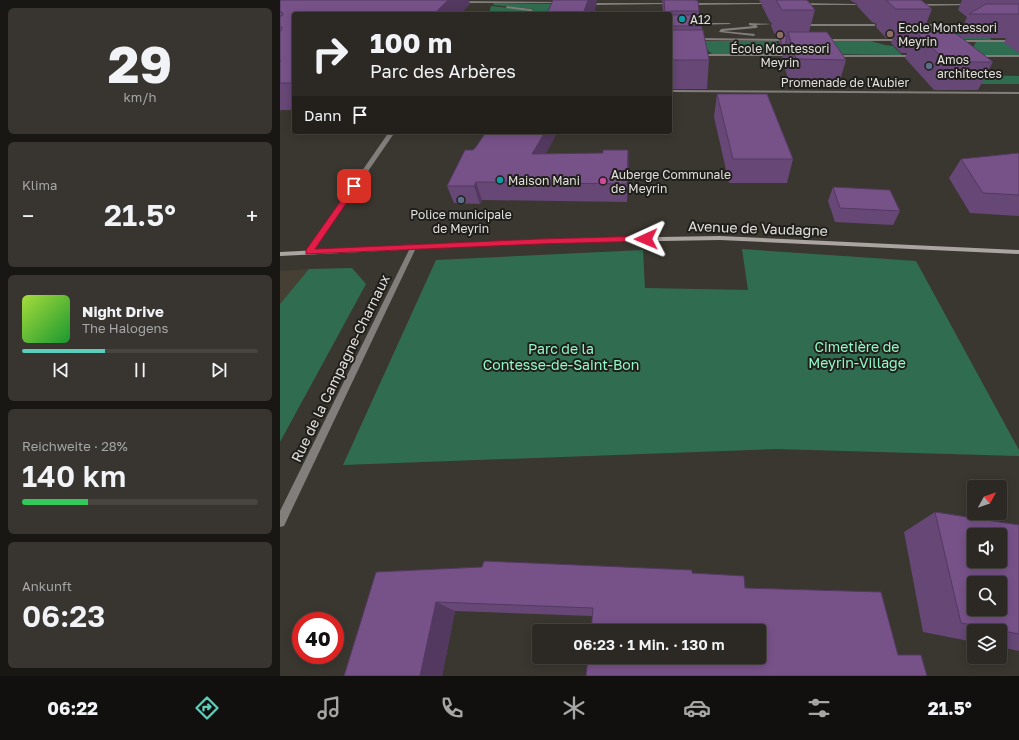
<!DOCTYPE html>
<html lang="de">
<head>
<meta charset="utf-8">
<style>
  body { margin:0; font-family:"Golos Text",sans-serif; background:#383531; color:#f1f3f6; height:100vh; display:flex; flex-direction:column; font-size:15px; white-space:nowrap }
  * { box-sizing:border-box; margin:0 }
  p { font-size:13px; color:#a6a6a6 }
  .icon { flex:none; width:22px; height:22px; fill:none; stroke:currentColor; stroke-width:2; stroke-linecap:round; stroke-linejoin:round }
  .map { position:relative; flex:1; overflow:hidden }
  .details { display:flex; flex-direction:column; gap:8px; padding:8px; background:#181714; width:280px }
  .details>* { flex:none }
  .hud { position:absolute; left:12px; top:12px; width:380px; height:122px; border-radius:4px; box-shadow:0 2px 10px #0003,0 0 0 1px #484541; background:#2c2924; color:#f1f3f6; overflow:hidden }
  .needle { width:26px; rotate:50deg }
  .controls { position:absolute; left:687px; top:480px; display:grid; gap:8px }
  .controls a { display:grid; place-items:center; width:40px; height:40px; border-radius:4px; background:#2c2924; box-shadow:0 2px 10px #0003,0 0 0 1px #484541; font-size:20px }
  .speed { position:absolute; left:12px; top:612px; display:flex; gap:8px; font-size:20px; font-weight:700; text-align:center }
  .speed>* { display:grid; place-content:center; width:52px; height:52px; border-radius:50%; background:#2c2924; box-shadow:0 2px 10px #0003,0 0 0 1px #484541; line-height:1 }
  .speed .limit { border:6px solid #d22; background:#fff; color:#111 }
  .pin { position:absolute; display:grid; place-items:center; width:34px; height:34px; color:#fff; margin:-17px; border-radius:8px; box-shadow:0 2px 6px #0006 }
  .me { position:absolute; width:44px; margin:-22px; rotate:269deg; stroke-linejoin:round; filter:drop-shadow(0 0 3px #0008) }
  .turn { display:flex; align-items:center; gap:14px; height:84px; padding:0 12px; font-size:18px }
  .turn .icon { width:52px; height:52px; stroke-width:2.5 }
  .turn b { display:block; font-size:28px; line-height:34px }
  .then { display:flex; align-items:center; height:38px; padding:0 12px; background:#0003; gap:8px; font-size:15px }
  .big { font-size:30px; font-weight:600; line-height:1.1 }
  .details .card { flex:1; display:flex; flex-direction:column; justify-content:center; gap:6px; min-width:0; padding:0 14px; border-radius:6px; background:#383531 }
  .details .dial { align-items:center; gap:0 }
  .dial b { font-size:52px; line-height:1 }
  .song { display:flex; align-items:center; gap:12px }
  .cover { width:48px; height:48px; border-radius:6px; background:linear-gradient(135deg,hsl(80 70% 55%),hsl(130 70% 35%)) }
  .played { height:4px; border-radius:2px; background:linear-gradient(90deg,#5bcebb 35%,#484541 35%) }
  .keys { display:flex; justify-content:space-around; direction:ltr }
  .heat { display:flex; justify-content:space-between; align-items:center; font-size:22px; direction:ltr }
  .charge { height:6px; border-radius:3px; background:linear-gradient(90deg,#34c759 28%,#484541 0) }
  .trip { position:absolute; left:252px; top:624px; width:234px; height:40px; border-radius:4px; background:#2c2924; box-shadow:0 2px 10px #0003,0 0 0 1px #484541; font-weight:600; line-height:40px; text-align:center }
  .dock { display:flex; height:64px; justify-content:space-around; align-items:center; background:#12100e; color:#a6a6a6 }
  .dock .icon { width:28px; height:28px }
  .dock .selected { color:#5bcebb }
  .dock b { font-size:18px; color:#f1f3f6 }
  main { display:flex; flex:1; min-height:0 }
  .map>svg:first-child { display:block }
</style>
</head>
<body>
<main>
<section class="details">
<div class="card dial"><b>29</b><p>km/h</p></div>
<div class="card"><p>Klima</p>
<div class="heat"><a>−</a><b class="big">21.5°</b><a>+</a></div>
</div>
<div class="card">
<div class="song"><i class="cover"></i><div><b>Night Drive</b><p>The Halogens</p></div></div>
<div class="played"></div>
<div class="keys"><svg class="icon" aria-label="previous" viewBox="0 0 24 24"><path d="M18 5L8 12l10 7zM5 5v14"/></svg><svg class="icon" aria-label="pause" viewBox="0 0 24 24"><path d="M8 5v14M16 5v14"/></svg><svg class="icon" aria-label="next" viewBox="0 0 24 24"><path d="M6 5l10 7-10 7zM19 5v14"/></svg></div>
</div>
<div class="card"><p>Reichweite · 28%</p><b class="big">140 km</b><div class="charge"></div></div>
<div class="card"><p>Ankunft</p><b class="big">06:23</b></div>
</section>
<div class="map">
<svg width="739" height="676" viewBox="0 0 739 676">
  <rect width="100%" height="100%" fill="#3a3730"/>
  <path fill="#454033" d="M29 269 0 304V271Z"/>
  <path fill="#306d50" d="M214 3 272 4 266 14H251L253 9 213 5Z
    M211 6 248 10 246 13 209 14Z
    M645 25H693L712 40 661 39 653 32H634L628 27H646Z
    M418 41H496L502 54H432Z
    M530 41H591L605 45 613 46 622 55 549 54Z
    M696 42H727L739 51V55H670L652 46H694Z
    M690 75 739 76V84H700Z
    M462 249 636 261 739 450V456L496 449 63 465 156 260 363 250 365 288 468 290Z
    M72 268 86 284 0 442V304L29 269Z"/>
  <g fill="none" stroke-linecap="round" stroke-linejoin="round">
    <path fill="#827e7c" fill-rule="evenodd" d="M179 1 283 2 285 3H178Z
      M317 3H382L384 4 316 5Z
      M412 3H481L483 4 411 5Z
      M521 3 575 4 577 5H520Z
      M636 4H687L689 5 635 6Z
      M227 6 251 9 253 10 250 14H239L248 12 249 11 226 8Z
      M416 23H449L451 24 415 25Z
      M469 23 492 24 476 25 478 27 476 28 443 31 475 34 474 36 439 32 441 29 474 26 469 25Z
      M521 24H594L596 25 594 26H520Z
      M635 24H694L696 25 694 26H634Z
      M415 38 509 39 511 40 509 41 414 40Z
      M543 39H621L623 40 621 41H542Z
      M675 40H739V42H674Z
      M418 54H512L514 55 512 56H417Z
      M554 55H636L638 56 636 57H553Z
      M694 55H739V57H693Z
      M390 90 739 92V94L390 92Z
      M109 132H115L31 254H27V250Z
      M131 246H133L136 248 4 526 0 527V511Z"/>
    <path fill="#aba5a2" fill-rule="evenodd" d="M440 236 739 250V254L440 240 261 243 0 256V252L261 239Z"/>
  </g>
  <path fill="#664776" d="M0 0 190 4 14 14V110H1L0 111Z
    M382 0H417L419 11V15L422 26V30L429 60 427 89H390V14H383Z
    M479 0H526L535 10 529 32 566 60 558 87 510 86 502 58 503 53H501L499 42 500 37H496L491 26 492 23 490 22 482 6V3L480 2Z
    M570 0H641L652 9 643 32 679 36 687 17 678 10 682 0H739V53L724 43 726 38H681L713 62 698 90H654L625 58 627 53H621L611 43 613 38H606L596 27 597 24 592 22 577 6V4L573 2Z
    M437 94 513 159 507 183H449L434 117Z
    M206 132H275L276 135 265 154 349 168 347 202 202 200 200 204 174 203 167 186 196 147Z
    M739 153V216L690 213 669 178 681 159Z
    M553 187 620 211 613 225 555 222 548 201Z
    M655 512 739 525V651L720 647V631H694V642L643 632 624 532Z
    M96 572 412 573 465 588 618 655 647 676 312 616 175 611 162 676Z"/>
  <path fill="#533960" d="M168 0H189L190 4 181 14H154Z
    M308 0H318L316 3V6L314 14H303Z
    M265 132H275L276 135 256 172 252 154Z
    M348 150 349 168 347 202V184Z
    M196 182 202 200 200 204 194 186Z
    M156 602 175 611 162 676H140Z"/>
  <path fill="#775289" stroke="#533960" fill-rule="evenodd" d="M0 0H168L154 14H14V83H0V62L1 61 0 60V31H1L2 27H0V16H1L3 15 2 12H0Z
    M273 0H308L303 14H267Z
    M384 0H415L418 1 419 11H391L389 14H385Z
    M496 0H526L528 1 535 10H502Z
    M606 0H641L652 9H616Z
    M706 4H739V14H689Z
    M390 15H420L422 26H391L390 27Z
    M390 30H423L429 60H390Z
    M508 32H547L566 60 516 59Z
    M636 32H674L713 62H667Z
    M500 36H507L505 47H502Z
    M613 37H634L630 47H623Z
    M437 94H487L513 159H453Z
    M206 132H265L252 154 323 153V150H348L347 184 196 182 194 186H167L185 150H193L196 147Z
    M739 153V195L703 193 681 159Z
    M553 187 610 190 620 211 560 208Z
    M655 512 739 525V634L681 623ZM694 535H720V561H694ZM694 583H720V609H694Z
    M204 561 412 570V573L464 576 465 588 601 592 618 655H641L647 676H306L308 657H479V631H311L313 608 156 602 140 676H64L96 572 202 567Z"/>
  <path fill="#e11d48" stroke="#92132f" d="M74 184 78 186 35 249 260 239 366 236 369 239 366 241 260 244 26 254V250L72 185Z"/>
  <g fill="#0f9aa8" stroke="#201f1b" stroke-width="1.5">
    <circle cx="402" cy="19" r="4"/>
    <circle cx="220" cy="180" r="4"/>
  </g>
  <g fill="#8d6e63" stroke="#201f1b" stroke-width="1.5">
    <circle cx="610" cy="34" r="4"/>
    <circle cx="500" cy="35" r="4"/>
  </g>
  <g fill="#5c6f8a" stroke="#201f1b" stroke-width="1.5">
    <circle cx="649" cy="66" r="4"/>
    <circle cx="181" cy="200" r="4"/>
  </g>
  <circle fill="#d1479c" stroke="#201f1b" stroke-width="1.5" cx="323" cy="181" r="4"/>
  <g text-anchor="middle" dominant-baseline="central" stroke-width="4" stroke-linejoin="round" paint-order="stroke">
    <g font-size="12" fill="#e2e0dc" stroke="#201f1b" text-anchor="start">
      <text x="410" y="19">A12</text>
      <text x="618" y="27">Ecole Montessori<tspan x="618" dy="14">Meyrin</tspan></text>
      <text x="500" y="48" text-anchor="middle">École Montessori<tspan x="500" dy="14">Meyrin</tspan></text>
      <text x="657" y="59">Amos<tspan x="657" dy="14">architectes</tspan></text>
      <text x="331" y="174">Auberge Communale<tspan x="331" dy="14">de Meyrin</tspan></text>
      <text x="228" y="180">Maison Mani</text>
      <text x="181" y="214" text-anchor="middle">Police municipale<tspan x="181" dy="14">de Meyrin</tspan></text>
    </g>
    <g font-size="12" fill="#e2e0dc" stroke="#201f1b">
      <text x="565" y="82">Promenade de l'Aubier</text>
    </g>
    <g font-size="14" fill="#e2e0dc" stroke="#201f1b">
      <text transform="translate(478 228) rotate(2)">Avenue de Vaudagne</text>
      <text transform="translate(60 368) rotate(-64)">Rue de la Campagne-Charnaux</text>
    </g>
    <g font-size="14" fill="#8ffac5" stroke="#201f1b">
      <text x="577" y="346">Cimetière de<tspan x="577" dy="16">Meyrin-Village</tspan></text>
      <text x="281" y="348">Parc de la<tspan x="281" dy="16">Contesse-de-Saint-Bon</tspan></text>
    </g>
  </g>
</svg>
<div class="controls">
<a><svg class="needle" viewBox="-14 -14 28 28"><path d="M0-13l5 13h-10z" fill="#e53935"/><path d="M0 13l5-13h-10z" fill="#a6a6a6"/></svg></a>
<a><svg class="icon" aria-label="sound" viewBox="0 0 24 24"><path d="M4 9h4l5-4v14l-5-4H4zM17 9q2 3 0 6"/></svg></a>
<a><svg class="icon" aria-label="search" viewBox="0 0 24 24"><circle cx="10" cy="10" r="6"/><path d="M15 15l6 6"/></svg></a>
<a><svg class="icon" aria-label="layers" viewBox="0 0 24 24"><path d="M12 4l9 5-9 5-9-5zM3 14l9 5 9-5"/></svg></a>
</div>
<div class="speed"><div class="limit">40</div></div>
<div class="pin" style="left:74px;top:186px;background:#d93025"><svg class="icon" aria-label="arrive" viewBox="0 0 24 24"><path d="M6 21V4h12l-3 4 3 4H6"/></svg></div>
<svg class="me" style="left:366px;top:239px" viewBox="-20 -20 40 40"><path d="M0-17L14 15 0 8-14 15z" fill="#e11d48" stroke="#fff" stroke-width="4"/></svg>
<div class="trip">06:23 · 1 Min. · 130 m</div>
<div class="hud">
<div class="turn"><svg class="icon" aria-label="right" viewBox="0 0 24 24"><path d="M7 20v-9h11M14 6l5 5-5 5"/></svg><div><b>100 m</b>Parc des Arbères</div></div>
<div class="then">Dann<svg class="icon" aria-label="arrive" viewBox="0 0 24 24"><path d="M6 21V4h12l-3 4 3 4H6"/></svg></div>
</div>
</div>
</main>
<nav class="dock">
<b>06:22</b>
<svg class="icon selected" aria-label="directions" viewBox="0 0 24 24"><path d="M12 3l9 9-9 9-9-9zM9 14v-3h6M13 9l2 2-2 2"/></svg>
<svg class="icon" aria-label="music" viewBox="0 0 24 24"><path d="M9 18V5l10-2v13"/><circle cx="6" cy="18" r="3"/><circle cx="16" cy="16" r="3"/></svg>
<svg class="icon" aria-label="phone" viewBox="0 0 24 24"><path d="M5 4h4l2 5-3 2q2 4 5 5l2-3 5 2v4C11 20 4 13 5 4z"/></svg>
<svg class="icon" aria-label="climate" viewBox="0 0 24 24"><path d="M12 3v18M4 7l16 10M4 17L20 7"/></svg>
<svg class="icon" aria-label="car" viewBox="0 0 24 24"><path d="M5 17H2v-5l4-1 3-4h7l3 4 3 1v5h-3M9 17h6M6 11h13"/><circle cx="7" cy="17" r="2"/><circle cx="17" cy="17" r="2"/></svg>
<svg class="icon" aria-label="filters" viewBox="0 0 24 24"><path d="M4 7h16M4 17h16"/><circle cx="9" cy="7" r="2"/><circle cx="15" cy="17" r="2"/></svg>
<b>21.5°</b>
</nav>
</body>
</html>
